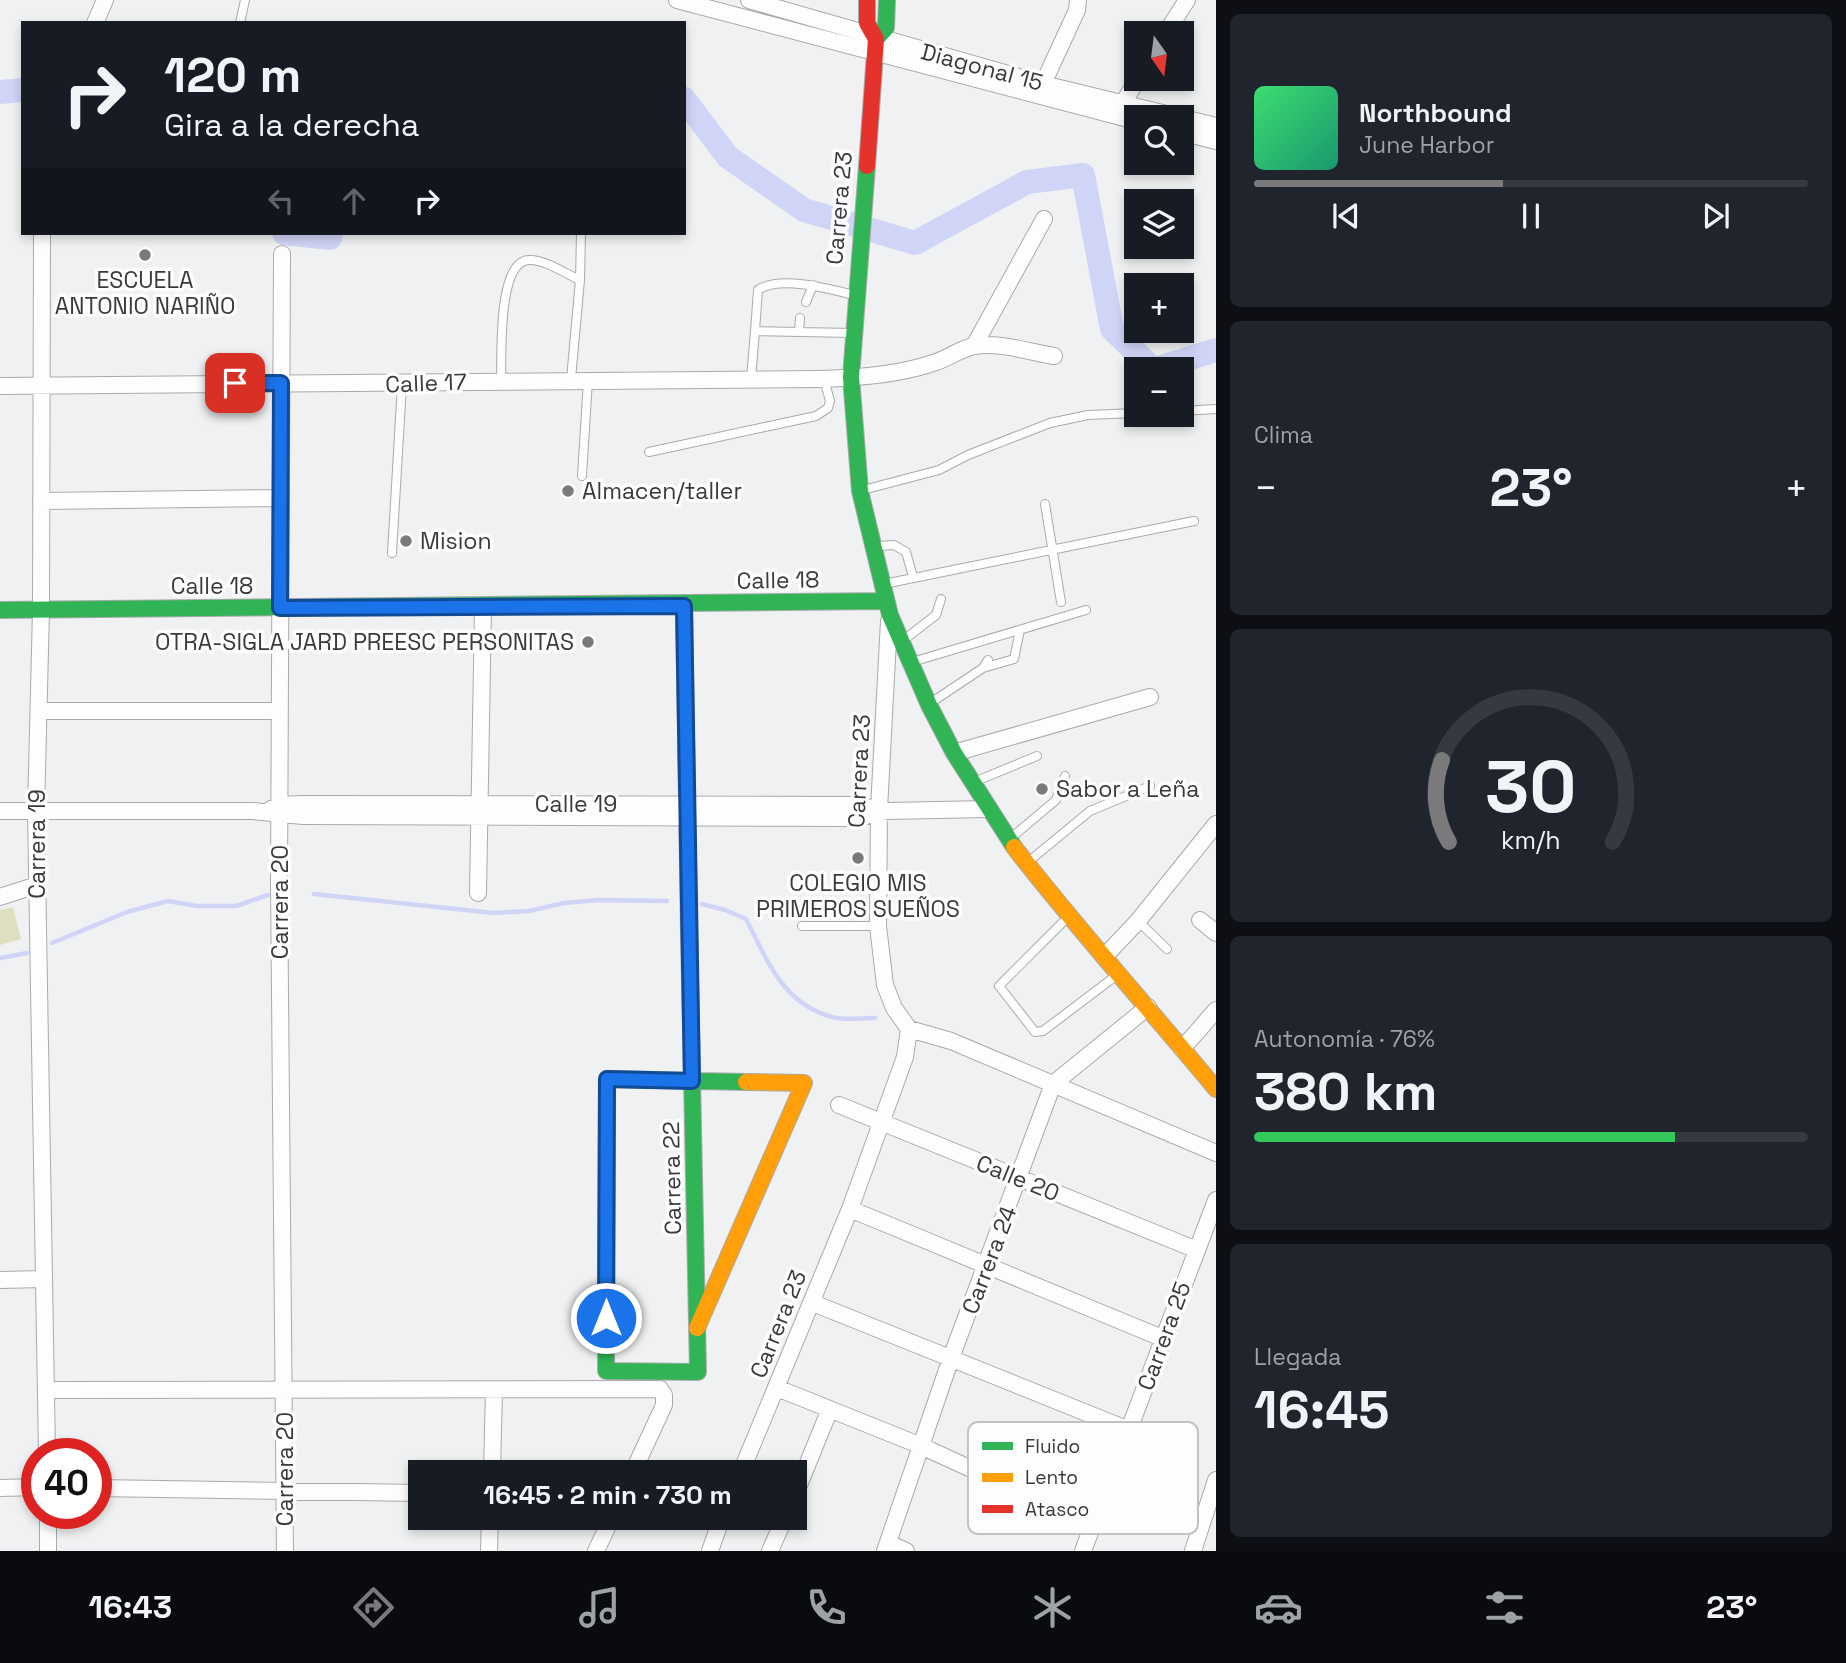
<!DOCTYPE html>
<html lang="es">
<head>
<meta charset="utf-8">
<style>
  body { margin:0; font-family:"Space Grotesk",sans-serif; background:#20242c; color:#f1f3f6; height:100vh; display:flex; flex-direction:column; font-size:26px; white-space:nowrap }
  * { box-sizing:border-box; margin:0 }
  p { font-size:23px; color:#9ea1a6 }
  .icon { flex:none; width:38px; height:38px; fill:none; stroke:currentColor; stroke-width:2; stroke-linecap:round; stroke-linejoin:round }
  .map { position:relative; flex:1; overflow:hidden }
  .sheet { display:flex; flex-direction:column; gap:14px; padding:14px; background:#0d0f14; width:630px }
  .sheet>* { flex:none }
  .banner { position:absolute; left:21px; top:21px; width:665px; height:214px; border-radius:0px; box-shadow:0 4px 10px #0003; background:#171b24; color:#f1f3f6; overflow:hidden }
  .needle { width:46px; rotate:166deg }
  .buttons { position:absolute; left:1124px; top:21px; display:grid; gap:14px }
  .buttons a { display:grid; place-items:center; width:70px; height:70px; border-radius:0px; background:#171b24; box-shadow:0 4px 10px #0003; font-size:35px }
  .speed { position:absolute; left:21px; top:1438px; display:flex; gap:14px; font-size:35px; font-weight:700; text-align:center }
  .speed>* { display:grid; place-content:center; width:91px; height:91px; border-radius:50%; background:#171b24; box-shadow:0 4px 10px #0003; line-height:1 }
  .speed .limit { border:10px solid #d22; background:#fff; color:#111 }
  .pin { position:absolute; display:grid; place-items:center; width:60px; height:60px; color:#fff; margin:-30px; border-radius:14px; box-shadow:0 4px 10px #0006 }
  .me { position:absolute; width:77px; margin:-38px; rotate:0deg; stroke-linejoin:round; filter:drop-shadow(0 0 5px #0008) }
  .turn { display:flex; align-items:center; gap:24px; height:147px; padding:0 28px; font-size:32px }
  .turn .icon { width:91px; height:91px; stroke-width:2.5 }
  .turn b { display:block; font-size:49px; line-height:60px }
  .lanes { display:flex; align-items:center; height:66px; padding:0 28px; background:#0003; justify-content:center; gap:35px; direction:ltr }
  .lanes .off { opacity:.35 }
  .big { font-size:52px; font-weight:600; line-height:1.1 }
  .sheet .tile { flex:1; display:flex; flex-direction:column; justify-content:center; gap:10px; min-width:0; padding:0 24px; border-radius:10px; background:#20242c }
  .sheet .dial { align-items:center; gap:0 }
  .dial svg { height:182px; overflow:visible; fill:none; stroke:#363941; stroke-width:7; stroke-linecap:round; text-anchor:middle }
  .dial text { fill:#f1f3f6; stroke:none }
  .song { display:flex; align-items:center; gap:21px }
  .cover { width:84px; height:84px; border-radius:10px; background:linear-gradient(135deg,hsl(140 70% 55%),hsl(160 70% 35%)) }
  .played { height:7px; border-radius:4px; background:linear-gradient(90deg,#7a7a7c 45%,#363941 45%) }
  .keys { display:flex; justify-content:space-around; direction:ltr }
  .heat { display:flex; justify-content:space-between; align-items:center; font-size:38px; direction:ltr }
  .charge { height:10px; border-radius:5px; background:linear-gradient(90deg,#34c759 76%,#363941 0) }
  .trip { position:absolute; left:408px; top:1460px; width:399px; height:70px; border-radius:0px; background:#171b24; box-shadow:0 4px 10px #0003; font-weight:600; line-height:70px; text-align:center }
  .menu { display:flex; height:112px; justify-content:space-around; align-items:center; background:#090b0e; color:#9ea1a6 }
  .menu .icon { width:49px; height:49px }
  .menu .selected { color:#7a7a7c }
  .menu b { font-size:32px; color:#f1f3f6 }
  main { display:flex; flex:1; min-height:0 }
  .map>svg:first-child { display:block }
</style>
</head>
<body>
<main>
<div class="map">
<svg width="1216" height="1551" viewBox="0 0 1216 1551">
  <rect width="100%" height="100%" fill="#f0f1f2"/>
  <path fill="#dddfc0" d="M13 907 21 939 0 945V910Z"/>
  <g fill="none" stroke-linecap="round" stroke-linejoin="round">
    <path stroke="#d0d4f6" stroke-width="4.5" d="M314 894 494 913 529 911 564 903 599 900 667 901
      M702 904 725 910 746 919C768 961 783 1006 836 1018 848 1020 863 1018 875 1018
      M52 943 127 912 168 901 197 906H236L268 895
      M0 958 27 953"/>
    <path stroke="#d0d4f6" stroke-width="24" d="M0 92 23 90
      M684 99 728 157 804 210 915 243 1027 182 1083 175 1112 329 1153 369
      M284 233 330 238 331 233
      M1155 369 1216 350"/>
    <defs>
      <path id="lane" d="M240 23 245 0
        M806 302 813 285
        M755 331 758 290C780 275 830 289 854 295
        M799 332 800 318
        M571 379 580 280 581 233
        M751 379 755 331 852 333
        M501 381C502 356 497 261 529 260 544 259 566 274 580 280
        M1181 411 1216 409
        M649 452 816 416 828 408 830 401 824 379
        M582 476 588 380
        M863 490 939 470 968 455 1050 423 1088 415 1136 413
        M1045 504 1061 602
        M877 546 894 545 906 552 913 577
        M392 553 402 385
        M884 584 1194 521
        M905 639 936 615 941 599
        M912 662 1086 610
        M983 668 1014 659 1020 630
        M932 702 983 668 988 660
        M974 782 1037 756
        M1011 838 1056 800 1065 776
        M1028 862 1090 811 1150 786
        M1065 920 999 986 1035 1032 1043 1031 1117 975
        M1138 921 1167 949
        M802 926H878"/>
      <path id="street" d="M677 0 1136 121
        M749 0 1043 84 1216 126
        M95 23 105 0
        M1166 33 1187 0
        M1043 84 1077 10 1078 0
        M1123 103 1138 79
        M1181 132 1216 141
        M42 233 41 610 36 811 47 1454
        M282 254 279 882 285 1551
        M974 346 1044 219
        M0 386C273 382 547 383 820 379 857 378 900 375 936 362 949 358 961 348 975 346 1000 342 1029 352 1054 356
        M41 501 281 498
        M40 711H280
        M954 753 1150 697
        M271 809 280 805 303 804 856 805 887 811 988 809
        M0 811H253L303 816 857 818 887 811
        M478 893 483 607
        M0 897 37 885
        M1200 920 1216 933
        M1104 957 1138 921 1216 824
        M909 1029 951 1041 1216 1153
        M1182 1049 1216 1010
        M839 1105 1197 1250
        M850 1209 1162 1338
        M0 1280 44 1279
        M813 1303 1129 1430
        M777 1388 919 1445 1093 1525
        M46 1390 660 1389 664 1395V1405L633 1472
        M492 1472 494 1390
        M741 1472 850 1209 905 1057 909 1029 894 1008 885 985 878 926 879 809 889 621
        M0 1488 37 1487
        M96 1488 420 1493
        M794 1497 830 1409
        M48 1514V1551
        M888 1543 906 1551
        M489 1551 490 1517
        M596 1551 612 1517
        M710 1551 722 1517
        M770 1551 785 1517
        M885 1551 951 1358 1053 1084 1148 1007
        M1083 1551 1216 1200
        M1193 1551 1216 1480"/>
      <path id="fast" d="M876 39 886 28 887 0
        M867 166 851 377 860 491 890 615 929 705 954 753 1014 847
        M0 610 886 601
        M689 932C692 1078 695 1225 698 1372L606 1371 607 1079 746 1082"/>
      <path id="slow" d="M1014 847C1078 930 1149 1008 1216 1089
        M697 1328 804 1083 746 1082"/>
      <path id="jam" d="M867 166 876 39 867 23V0
        M684 605 689 932"/>
    </defs>
    <use href="#lane" stroke="#aaaaab" stroke-width="10"/>
    <use href="#street" stroke="#aaaaab" stroke-width="18"/>
    <use href="#fast" stroke="#aaaaab" stroke-width="18"/>
    <use href="#slow" stroke="#aaaaab" stroke-width="18"/>
    <use href="#jam" stroke="#aaaaab" stroke-width="18"/>
    <use href="#lane" stroke="#fdfdfd" stroke-width="8"/>
    <use href="#street" stroke="#fdfdfd" stroke-width="16"/>
    <use href="#fast" stroke="#30b455" stroke-width="16"/>
    <use href="#slow" stroke="#ff9f0a" stroke-width="16"/>
    <use href="#jam" stroke="#e5322d" stroke-width="16"/>
  </g>
  <g fill="none" stroke-linecap="round" stroke-linejoin="round">
    <defs>
      <path id="route" d="M235 383H281L280 608 684 606 692 1081 607 1079 606 1318"/>
    </defs>
    <use href="#route" stroke="#114b97" stroke-width="18"/>
    <use href="#route" stroke="#1a73e8" stroke-width="12"/>
  </g>
  <g fill="#7a7a7c" stroke="#fdfdff" stroke-width="2.5">
    <circle cx="145" cy="255" r="7"/>
    <circle cx="568" cy="491" r="7"/>
    <circle cx="406" cy="541" r="7"/>
    <circle cx="588" cy="642" r="7"/>
    <circle cx="1042" cy="789" r="7"/>
    <circle cx="858" cy="858" r="7"/>
  </g>
  <g text-anchor="middle" dominant-baseline="central" stroke-width="7" stroke-linejoin="round" paint-order="stroke">
    <g font-size="23" fill="#3a3a3c" stroke="#fdfdff">
      <text transform="translate(982 67) rotate(15)">Diagonal 15</text>
      <text transform="translate(839 208) rotate(-85)">Carrera 23</text>
      <text transform="translate(426 383) rotate(-2)">Calle 17</text>
      <text transform="translate(778 580) rotate(-1)">Calle 18</text>
      <text x="212" y="586">Calle 18</text>
      <text transform="translate(859 771) rotate(-87)">Carrera 23</text>
      <text x="576" y="804">Calle 19</text>
      <text transform="translate(37 844) rotate(-90)">Carrera 19</text>
      <text transform="translate(280 902) rotate(-90)">Carrera 20</text>
      <text transform="translate(672 1178) rotate(-91)">Carrera 22</text>
      <text transform="translate(1018 1178) rotate(22)">Calle 20</text>
      <text transform="translate(989 1260) rotate(-69)">Carrera 24</text>
      <text transform="translate(778 1324) rotate(-68)">Carrera 23</text>
      <text transform="translate(1164 1336) rotate(-70)">Carrera 25</text>
      <text transform="translate(285 1469) rotate(-90)">Carrera 20</text>
    </g>
    <g font-size="23" fill="#3a3a3c" stroke="#fdfdff" text-anchor="start">
      <text x="145" y="280" text-anchor="middle">ESCUELA<tspan x="145" dy="26">ANTONIO NARIÑO</tspan></text>
      <text x="582" y="491">Almacen/taller</text>
      <text x="420" y="541">Mision</text>
      <text x="574" y="642" text-anchor="end">OTRA-SIGLA JARD PREESC PERSONITAS</text>
      <text x="1056" y="789">Sabor a Leña</text>
      <text x="858" y="883" text-anchor="middle">COLEGIO MIS<tspan x="858" dy="26">PRIMEROS SUEÑOS</tspan></text>
    </g>
  </g>
  <rect x="968" y="1422" width="230" height="112" rx="10" fill="#fdfdff" stroke="#c2c2c4" stroke-width="2"/>
  <rect x="982" y="1442" width="31" height="8" fill="#30b455"/>
  <rect x="982" y="1473" width="31" height="9" fill="#ff9f0a"/>
  <rect x="982" y="1505" width="31" height="8" fill="#e5322d"/>
  <g font-size="19" fill="#3a3a3c">
    <text x="1025" y="1453">Fluido</text>
    <text x="1025" y="1484">Lento</text>
    <text x="1025" y="1516">Atasco</text>
  </g>
</svg>
<div class="buttons">
<a><svg class="needle" viewBox="-14 -14 28 28"><path d="M0-13l5 13h-10z" fill="#e53935"/><path d="M0 13l5-13h-10z" fill="#9ea1a6"/></svg></a>
<a><svg class="icon" aria-label="search" viewBox="0 0 24 24"><circle cx="10" cy="10" r="6"/><path d="M15 15l6 6"/></svg></a>
<a><svg class="icon" aria-label="layers" viewBox="0 0 24 24"><path d="M12 4l9 5-9 5-9-5zM3 14l9 5 9-5"/></svg></a>
<a>+</a>
<a>−</a>
</div>
<div class="speed"><div class="limit">40</div></div>
<div class="pin" style="left:235px;top:383px;background:#d93025"><svg class="icon" aria-label="arrive" viewBox="0 0 24 24"><path d="M6 21V4h12l-3 4 3 4H6"/></svg></div>
<svg class="me" style="left:606px;top:1318px" viewBox="-20 -20 40 40"><circle r="17" fill="#1a73e8" stroke="#fff" stroke-width="3"/><path d="M0-11L8 9 0 5-8 9z" fill="#fff"/></svg>
<div class="trip">16:45 · 2 min · 730 m</div>
<div class="banner">
<div class="turn"><svg class="icon" aria-label="right" viewBox="0 0 24 24"><path d="M7 20v-9h11M14 6l5 5-5 5"/></svg><div><b>120 m</b>Gira a la derecha</div></div>
<div class="lanes"><svg class="icon off" aria-label="left" viewBox="0 0 24 24"><path d="M17 20v-9H6M10 6l-5 5 5 5"/></svg><svg class="icon off" aria-label="ahead" viewBox="0 0 24 24"><path d="M12 20V5M6 11l6-6 6 6"/></svg><svg class="icon" aria-label="right" viewBox="0 0 24 24"><path d="M7 20v-9h11M14 6l5 5-5 5"/></svg></div>
</div>
</div>
<section class="sheet">
<div class="tile">
<div class="song"><i class="cover"></i><div><b>Northbound</b><p>June Harbor</p></div></div>
<div class="played"></div>
<div class="keys"><svg class="icon" aria-label="previous" viewBox="0 0 24 24"><path d="M18 5L8 12l10 7zM5 5v14"/></svg><svg class="icon" aria-label="pause" viewBox="0 0 24 24"><path d="M8 5v14M16 5v14"/></svg><svg class="icon" aria-label="next" viewBox="0 0 24 24"><path d="M6 5l10 7-10 7zM19 5v14"/></svg></div>
</div>
<div class="tile"><p>Clima</p>
<div class="heat"><a>−</a><b class="big">23°</b><a>+</a></div>
</div>
<div class="tile dial"><svg viewBox="0 0 100 80">
<path d="M14 69A42 42 0 1 1 86 69"/>
<path d="M14 69A42 42 0 0 1 11 33" stroke="#7a7a7c"/>
<text x="50" y="56" font-size="32" font-weight="700">30</text>
<text x="50" y="72" font-size="11">km/h</text>
</svg></div>
<div class="tile"><p>Autonomía · 76%</p><b class="big">380 km</b><div class="charge"></div></div>
<div class="tile"><p>Llegada</p><b class="big">16:45</b></div>
</section>
</main>
<nav class="menu">
<b>16:43</b>
<svg class="icon selected" aria-label="directions" viewBox="0 0 24 24"><path d="M12 3l9 9-9 9-9-9zM9 14v-3h6M13 9l2 2-2 2"/></svg>
<svg class="icon" aria-label="music" viewBox="0 0 24 24"><path d="M9 18V5l10-2v13"/><circle cx="6" cy="18" r="3"/><circle cx="16" cy="16" r="3"/></svg>
<svg class="icon" aria-label="phone" viewBox="0 0 24 24"><path d="M5 4h4l2 5-3 2q2 4 5 5l2-3 5 2v4C11 20 4 13 5 4z"/></svg>
<svg class="icon" aria-label="climate" viewBox="0 0 24 24"><path d="M12 3v18M4 7l16 10M4 17L20 7"/></svg>
<svg class="icon" aria-label="car" viewBox="0 0 24 24"><path d="M5 17H2v-5l4-1 3-4h7l3 4 3 1v5h-3M9 17h6M6 11h13"/><circle cx="7" cy="17" r="2"/><circle cx="17" cy="17" r="2"/></svg>
<svg class="icon" aria-label="filters" viewBox="0 0 24 24"><path d="M4 7h16M4 17h16"/><circle cx="9" cy="7" r="2"/><circle cx="15" cy="17" r="2"/></svg>
<b>23°</b>
</nav>
</body>
</html>
